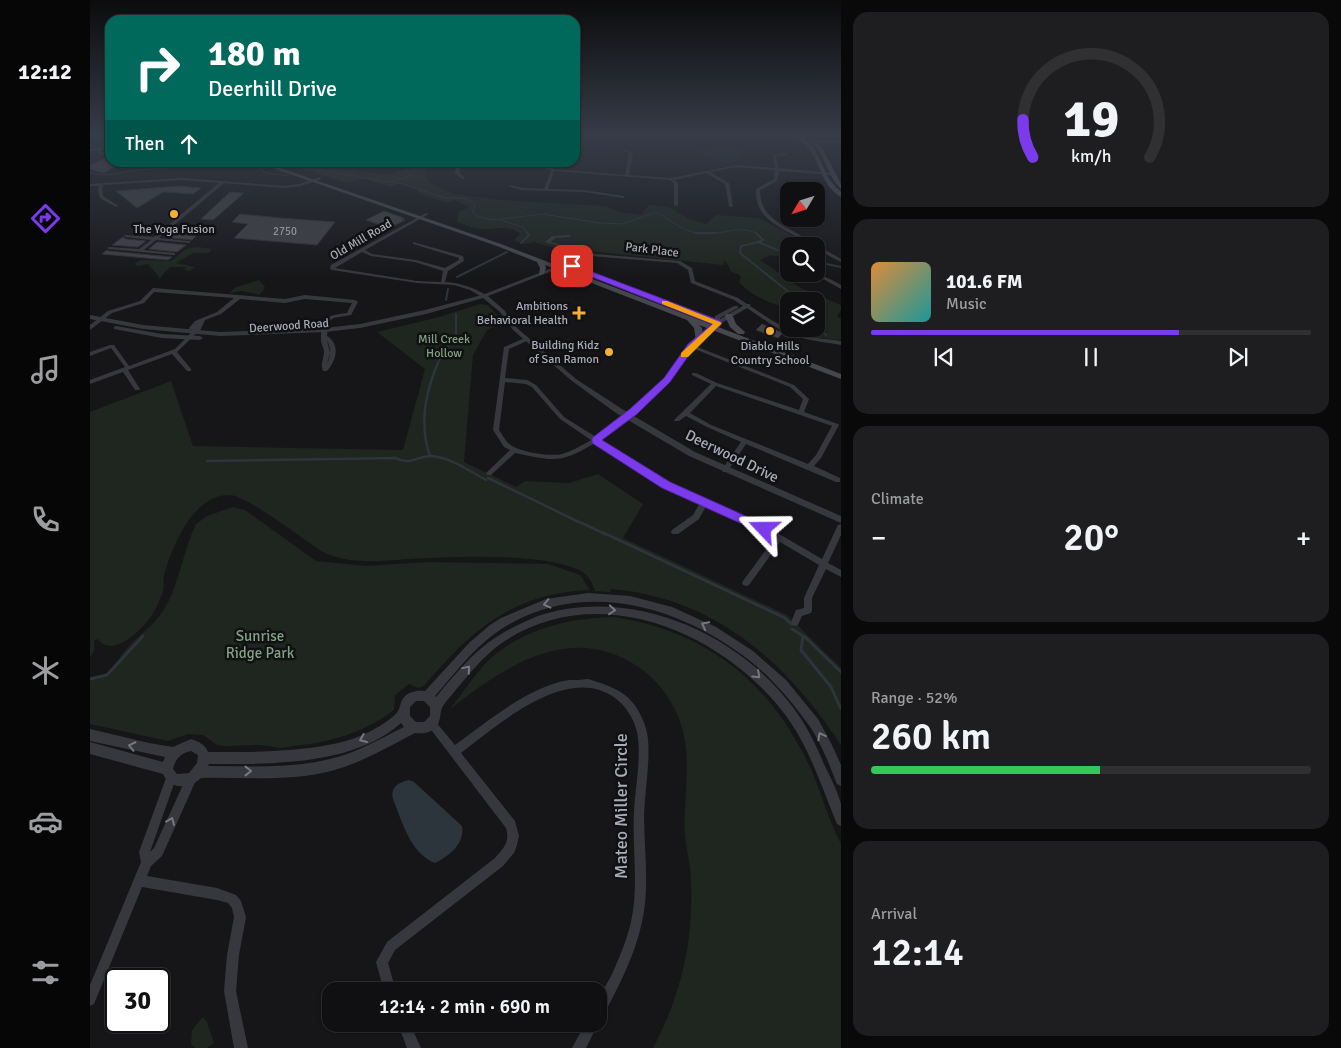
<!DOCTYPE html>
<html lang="en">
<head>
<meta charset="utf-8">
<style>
  body { margin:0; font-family:Signika,sans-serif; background:#1e1e20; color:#f1f3f6; height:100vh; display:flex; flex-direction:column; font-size:19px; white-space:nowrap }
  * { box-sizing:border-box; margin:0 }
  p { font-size:16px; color:#9c9d9f }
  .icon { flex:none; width:28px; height:28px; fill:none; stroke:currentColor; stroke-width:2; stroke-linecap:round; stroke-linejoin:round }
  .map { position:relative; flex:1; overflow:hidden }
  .panel { display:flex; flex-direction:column; gap:12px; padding:12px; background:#09090a; width:500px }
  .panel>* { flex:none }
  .top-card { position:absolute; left:15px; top:15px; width:475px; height:152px; border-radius:15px; box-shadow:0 1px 4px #0004,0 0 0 1px #303032; background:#00695c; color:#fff; overflow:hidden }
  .needle { width:32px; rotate:232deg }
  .tools { position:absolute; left:690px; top:182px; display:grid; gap:10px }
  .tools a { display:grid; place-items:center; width:45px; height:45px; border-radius:10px; background:#101012; box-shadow:0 1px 4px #0004,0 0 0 1px #303032; font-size:25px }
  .speed { position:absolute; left:15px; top:968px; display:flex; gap:10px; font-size:25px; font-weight:700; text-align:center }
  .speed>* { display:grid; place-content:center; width:65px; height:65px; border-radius:50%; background:#101012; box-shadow:0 1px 4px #0004,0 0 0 1px #303032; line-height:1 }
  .speed .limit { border:2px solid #111; border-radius:8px; background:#fff; color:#111 }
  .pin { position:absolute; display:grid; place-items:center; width:42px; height:42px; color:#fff; margin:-21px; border-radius:10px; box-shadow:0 2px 8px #0006 }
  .me { position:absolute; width:55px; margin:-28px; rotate:293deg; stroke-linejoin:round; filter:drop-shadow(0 0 4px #0008) }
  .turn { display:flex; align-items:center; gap:18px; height:105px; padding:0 20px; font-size:22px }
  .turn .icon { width:65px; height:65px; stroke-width:2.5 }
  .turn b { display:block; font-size:35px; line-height:42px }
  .then { display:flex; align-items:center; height:48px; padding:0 20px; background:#0003; gap:10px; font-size:19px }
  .big { font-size:38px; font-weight:600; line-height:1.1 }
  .panel .tile { flex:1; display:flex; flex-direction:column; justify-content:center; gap:8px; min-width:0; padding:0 18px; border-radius:15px; background:#1e1e20 }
  .panel .dial { align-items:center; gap:0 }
  .dial svg { height:130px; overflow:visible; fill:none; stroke:#303032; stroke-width:7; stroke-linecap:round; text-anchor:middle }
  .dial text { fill:#f1f3f6; stroke:none }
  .song { display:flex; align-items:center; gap:15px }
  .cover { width:60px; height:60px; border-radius:8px; background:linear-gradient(135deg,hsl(30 70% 55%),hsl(180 70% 35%)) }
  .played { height:5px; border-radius:2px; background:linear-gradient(90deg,#7c3aed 70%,#303032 70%) }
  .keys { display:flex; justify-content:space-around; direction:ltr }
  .heat { display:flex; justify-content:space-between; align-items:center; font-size:28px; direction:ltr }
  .charge { height:8px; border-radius:4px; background:linear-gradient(90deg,#34c759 52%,#303032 0) }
  .trip { position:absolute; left:232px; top:982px; width:285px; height:50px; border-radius:15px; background:#101012; box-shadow:0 1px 4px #0004,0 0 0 1px #303032; font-weight:600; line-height:50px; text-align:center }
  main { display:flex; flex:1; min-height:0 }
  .tab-bar { display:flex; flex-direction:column; width:90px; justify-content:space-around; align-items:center; background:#060607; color:#9c9d9f }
  .tab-bar .icon { width:35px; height:35px }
  .tab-bar .current { color:#7c3aed }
  .tab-bar b { font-size:22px; color:#f1f3f6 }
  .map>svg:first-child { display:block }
</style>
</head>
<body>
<main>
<nav class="tab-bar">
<b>12:12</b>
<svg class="icon current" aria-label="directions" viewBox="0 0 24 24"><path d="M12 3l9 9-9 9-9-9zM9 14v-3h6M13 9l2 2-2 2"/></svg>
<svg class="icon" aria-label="music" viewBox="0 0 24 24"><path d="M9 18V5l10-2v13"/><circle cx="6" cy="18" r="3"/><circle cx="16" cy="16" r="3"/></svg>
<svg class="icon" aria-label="phone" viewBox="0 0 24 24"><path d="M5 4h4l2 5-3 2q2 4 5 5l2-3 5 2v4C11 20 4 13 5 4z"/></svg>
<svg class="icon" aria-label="climate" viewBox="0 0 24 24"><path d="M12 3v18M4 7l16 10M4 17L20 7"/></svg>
<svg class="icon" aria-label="car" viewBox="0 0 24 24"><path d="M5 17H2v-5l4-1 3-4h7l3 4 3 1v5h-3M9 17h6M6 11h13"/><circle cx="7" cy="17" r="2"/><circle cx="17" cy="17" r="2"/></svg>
<svg class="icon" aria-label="filters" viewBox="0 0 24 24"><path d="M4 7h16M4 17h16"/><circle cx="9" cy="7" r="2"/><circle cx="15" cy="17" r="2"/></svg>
</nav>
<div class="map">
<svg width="751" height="1048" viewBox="0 0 751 1048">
  <rect width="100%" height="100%" fill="#161618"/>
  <path fill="#1e261f" d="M639 144 651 151 653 156C638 171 622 158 607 150Z
    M214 163H259L269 172 304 174 326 163H342L334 170 339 182 364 194 411 200 516 206 530 212 551 215 559 205 579 207 597 218 616 224 626 215 669 218 712 241 711 246H699V258L680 255 670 260 711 288 751 305V310L747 316 751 319V340L721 337 690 326 699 318V329H726V301H699V309C681 303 662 297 649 282L651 276 641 271 635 260 633 265 462 247 444 242 435 244 423 241 430 234C417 223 404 230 391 229 383 229 374 224 367 222L368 212 379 207 365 200 358 203 326 193 328 190 308 183 301 187 274 179 256 183 204 166Z
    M107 247 122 249 118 253H103L86 263 105 267 100 271 94 270 96 267H80L70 278 58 264 47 266 45 263 51 260 81 261 96 249Z
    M169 280 175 287 170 295 152 291 140 293 144 288Z
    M390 304 398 305 413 322 397 330 383 355 374 462 426 487 435 481 479 483 508 474 553 504 533 538 697 615 751 668V745C695 661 625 598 521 589L520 592 505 591C502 582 498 574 489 570 452 552 362 557 319 559 289 561 261 565 233 552 215 541 157 495 139 495 103 495 82 546 74 576 73 580 74 586 73 591 71 598 66 609 62 615 54 628 22 660 8 639L4 641V650L0 658V412L81 381 103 446 313 450 335 369 287 332 349 317Z
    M143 507 155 510 226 561 276 566 338 562 458 564 490 575 500 590C423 593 381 630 334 686L328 688 319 684 305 695 304 710C276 732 238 743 203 746 198 747 189 749 184 747 169 743 151 746 134 746L127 745 113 735 98 734 78 741 0 724V679C20 680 23 666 33 653 46 636 65 626 75 608 90 582 93 551 106 524L117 516Z
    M524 617C610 630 673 676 713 753 729 782 736 815 751 844V1048H563C591 996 604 940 601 880 601 865 596 850 595 835 593 805 600 770 595 741 591 713 574 685 550 668 481 621 417 665 360 709 373 693 386 672 401 658 436 628 479 618 524 617Z
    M113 1017 117 1022 124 1043 117 1048H105L101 1044 102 1030Z"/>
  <path fill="#2c353c" d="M319 780 324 782 372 826C375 844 359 856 345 863 320 853 312 821 303 799 300 787 309 782 319 780Z"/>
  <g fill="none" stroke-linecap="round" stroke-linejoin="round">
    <path stroke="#2c353c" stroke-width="1" d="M214 170 223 169 313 184 355 198H373L385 203 383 213 389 217 403 220 453 214 509 223 532 224 567 212C581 221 596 233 613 234 632 235 650 224 668 234
      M0 173 17 175 47 170 150 163 168 167 176 173 199 176
      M302 181 317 177 333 162
      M410 220 433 227 438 234"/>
    <path stroke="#2c353c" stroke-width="2" d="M606 233H626
      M666 233 673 240 668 242
      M668 242 651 246 650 253 710 301
      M668 242 699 255
      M431 243 439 235 437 233
      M726 262 751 267
      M367 277 417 252
      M356 300 358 289
      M726 327 736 335
      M347 364 366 334V314"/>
    <path stroke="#2c353c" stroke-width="2.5" d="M340 456C329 425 335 393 348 363
      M117 461 306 458C318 466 328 456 341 456 360 457 379 471 396 480
      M398 478 491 523
      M492 523 517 535"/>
    <path stroke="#2c353c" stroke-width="3" d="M514 533 695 618 701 624
      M702 629 713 636 711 650 741 687 751 709
      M715 637 751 672
      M0 679 17 675 53 636"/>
  </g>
  <path fill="#404145" stroke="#303034" d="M15 158 20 159V162H35L13 173 0 169V165Z
    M89 186 111 188 103 194 73 192 47 208 26 191Z
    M140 192 154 193 123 220 111 219Z
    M294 211 314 218 312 219 315 220 299 228 276 220Z
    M150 214 191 218 245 222 227 245 144 238 158 224 142 222Z
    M79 233 106 236 102 240 74 237Z
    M33 237 36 239 56 241 48 247 22 245Z
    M67 242 96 245 87 252 59 249Z
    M17 250 19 251 82 257 78 260 12 254Z
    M672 324 684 329 693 333 688 338 666 330Z"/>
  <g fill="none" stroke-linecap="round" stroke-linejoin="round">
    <path fill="#37383d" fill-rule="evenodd" d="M539 134 547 135 545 136Z
      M664 134H670L683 139 680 140Z
      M485 140 492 144 490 156 487 155 488 144 485 142Z
      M715 141H751V143H716Z
      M8 148H10L11 152 14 153V155L8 154Z
      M535 149 543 153 539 175 581 178 647 165 685 168 683 155 696 153 697 155 686 157 689 168 743 173 742 175 689 171 687 181 670 190C671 207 675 213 689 223L751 259V262L726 249V246H722C705 233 672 225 667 201 666 197 666 193 666 189L684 179 685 170 647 167 620 172 639 183 643 206 641 207 639 206 635 184 616 173 584 180 588 183V205L586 206 584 205V183L580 180 464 171 458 189 494 190 534 196V198H533L494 192 432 190 418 186 420 185 432 188 454 189 461 171 441 162H447L464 169 535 175 539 153 534 151Z
      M291 162H303L315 165 313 166Z
      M367 162H371L369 173 374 177V179H372L365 173Z
      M427 162H433L416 168 414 167Z
      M230 177 231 179 211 186 194 188 134 183 69 238 98 241H100V243L66 240 54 250 85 253V255H83L19 249 17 248 19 247 49 249 61 240 36 237 34 236V235L64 237 129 183 92 180 13 185 12 189 13 196 27 205 28 206 26 207 10 198 8 189 9 186H0V184L92 178 194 186 209 184Z
      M336 213 339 214 275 250 282 254 326 260 355 268 369 260V258L323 244V242L373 256 374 261 358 271 355 282C370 283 383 287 396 295V297H392L380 290 364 285 327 283 242 270 240 269 241 265ZM272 252 281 256 325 262 353 271 351 282 327 281 245 268Z
      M478 235H480V237L465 238 461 242 505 254 590 261 602 268 605 281 648 298 657 304H660V306C675 316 691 327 708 333 722 338 737 339 751 341V345C735 342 720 341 704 336 687 330 672 318 657 308L630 324 605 346 704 385 719 399 714 412 748 424 749 425 731 458 724 466 750 478V482H746L656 444 637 472H633L632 470 633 468 651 442 617 427 596 416 589 421H585L584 420 621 384 602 375V373H606L627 383 709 410 713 399 700 387 602 348 579 381 545 413 520 434 510 440 579 483 677 527 732 559 747 527 748 525 751 524V535L738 563 751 570V577L736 569 722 598V610L721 613 712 616 708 625 705 626 702 625 701 622 706 610 714 608V598L729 565 690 542 659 585 656 586 653 585 652 583 653 581 684 539 671 531 616 506 609 519 588 534H582L581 532 582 530 603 515 610 503 573 487 505 443C470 464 464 461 425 453L401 475H397L396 473 420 450 414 447 403 430 414 347 435 338H439V340L419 349 415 378 437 380 446 385 474 417 506 437 516 430 541 411 575 379 599 345 625 323V316L644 306H648V308L630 318V319L653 306 644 300 601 283 598 270 587 263 500 256 479 265H475V263L497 254 455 242 462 236ZM415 382 436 384 442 387 470 419 501 440C492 445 483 451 472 454 461 457 427 452 418 443 415 440 412 434 409 430ZM626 386 742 426 726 455 718 464 621 425 600 413Z
      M694 269H699V271H694Z
      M719 274C731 274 741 279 751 285V289L735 280 719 275Z
      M63 288 195 299 215 295 265 300 268 302 261 315C242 319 239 314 237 336 251 345 246 361 237 371H233C230 363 234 359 234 352 234 348 231 344 231 340 231 316 236 316 257 313L262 303 215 299 195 303 150 299 131 314 115 320 111 329 87 352 101 369V371H97L82 354 38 370 50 389 49 390H45L33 372 0 384V380L35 367 21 348 0 356V352L20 345H24L39 366 85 349 101 333 99 328 105 321 127 312 144 298 64 292 54 303 22 313 0 330V325L18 311 50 301ZM237 340C241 348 241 356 237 364L240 353Z
      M498 679C517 685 535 690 546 707 552 716 557 728 558 739 560 764 555 790 554 815 554 850 560 887 552 922 545 955 529 986 513 1016L509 1018C509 1012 507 1005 509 999 512 990 519 981 523 972 530 956 537 939 541 922 549 886 542 848 544 812 545 788 552 756 547 732 544 719 536 706 525 698 477 663 408 725 371 753L425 821 426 825 429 836 427 845 424 853 413 866 305 950 298 963 306 991H294L286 962 297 942 405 858C414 848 420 842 416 828L339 727 337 724 339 721 342 719 345 721 365 745C397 722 439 686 479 680 485 680 492 680 498 679Z
      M81 773 85 774 86 778 60 852 64 848 98 774 102 773 106 774 107 778 72 856 61 866 57 876 127 888 146 895 151 901 156 917 149 955 146 991 158 1048H144L134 991 137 955 144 917 142 908 138 903 127 900 52 887 4 1004 0 1006V985L51 862 49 852 76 778 77 774Z
      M308 1024H320L331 1048H317Z
      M495 1024H508L496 1048H482Z"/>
    <path fill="#37383d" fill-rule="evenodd" d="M475 263 480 264 398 296 414 310 427 328 486 379 532 409 605 452 751 516V523L599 456 526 413 482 381 423 330 410 312 393 298 336 314 270 328 235 332 130 336 53 329 0 319V315L53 325 130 332 235 328 270 324 335 310 392 295Z
      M26 326 72 334 110 336 113 338 110 340 72 338 24 329V327Z
      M498 593 540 596 582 607 626 627 663 651 696 680 728 719 741 743 751 765V786L747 784C738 762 730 739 715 720 698 697 678 674 655 657 587 606 496 580 418 625 388 642 367 671 345 696L346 697C374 664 390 643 430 624 437 621 444 617 451 615 542 587 646 632 702 706 715 723 725 742 733 762 739 775 747 789 751 804 751 810 751 819 751 826L747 824C731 786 719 745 693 712 628 629 503 578 409 645 392 658 378 675 365 691 361 696 356 701 353 706 349 712 352 720 346 727 341 733 333 734 325 733 298 747 271 763 241 771 199 782 154 777 111 778 100 789 80 790 73 774L0 754V742L73 762 75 757 0 741V729L59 743 83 747 101 739C109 742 115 744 118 752 164 752 236 753 277 733 285 729 303 719 308 711 310 708 310 704 312 700 316 692 327 690 335 691L379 643 400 625 411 618 456 599ZM326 701H334L340 707V716L334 722H326L320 716V707ZM311 723 314 727C290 739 266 753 240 759 200 769 158 766 118 766L119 764C180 764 263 766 311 723ZM101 751 108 755 107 763 99 773 87 774 83 769C85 759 91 753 101 751Z"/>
    <path fill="#45474d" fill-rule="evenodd" d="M702 134C723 134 730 162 738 177 742 183 746 187 751 192V197C733 187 731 166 720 150 715 143 708 139 702 134Z
      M720 139H724L734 151 751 184V189L744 181 729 151Z
      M20 146V148L0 151V149Z
      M165 162H173L411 244 751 374V379L609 325 612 328 613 339 612 341H606L604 328 597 320 455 265 456 268 454 274 449 275 450 268 447 262 407 246Z
      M491 259 494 261V267L498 271 497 272H493L488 267V261Z
      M636 314H642L646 324 655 332 654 334H648L640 327 635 316Z"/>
  </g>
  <defs><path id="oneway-chevron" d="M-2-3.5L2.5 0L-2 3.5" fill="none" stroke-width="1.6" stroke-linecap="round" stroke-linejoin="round" transform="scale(1.25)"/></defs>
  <g stroke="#757881">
    <use href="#oneway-chevron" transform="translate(457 604) rotate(167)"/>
    <use href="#oneway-chevron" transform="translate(522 610) rotate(5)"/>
    <use href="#oneway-chevron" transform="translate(615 625) rotate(-152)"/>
    <use href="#oneway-chevron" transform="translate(377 669) rotate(-50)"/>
    <use href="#oneway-chevron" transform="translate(667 675) rotate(43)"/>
    <use href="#oneway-chevron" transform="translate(731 736) rotate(-119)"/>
    <use href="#oneway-chevron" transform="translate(273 739) rotate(157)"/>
    <use href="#oneway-chevron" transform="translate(42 746) rotate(-168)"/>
    <use href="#oneway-chevron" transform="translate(158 771)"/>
    <use href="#oneway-chevron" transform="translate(81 821) rotate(-67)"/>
  </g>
  <linearGradient id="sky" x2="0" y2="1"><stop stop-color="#0c0c0d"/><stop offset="0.48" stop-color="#363c48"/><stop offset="1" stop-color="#363c48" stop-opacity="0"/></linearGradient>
  <rect width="751" height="281" fill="url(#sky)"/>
  <path fill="#7c3aed" stroke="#51269a" d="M479 265H484L631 321V325L604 348 580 382 547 414 512 440 580 482 678 526V532H670L572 488 502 443V438L540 409 574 378 598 344 622 324 479 268Z"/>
  <path fill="#f59e0b" d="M572 301H577L632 323 598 357H591V353L623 324 572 304Z"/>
  <g fill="#f2b134" stroke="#111113" stroke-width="2">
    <circle cx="84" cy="214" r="5"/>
    <path d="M486.5 305.5h5v5h5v5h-5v5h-5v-5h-5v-5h5z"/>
    <circle cx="680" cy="331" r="5"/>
    <circle cx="519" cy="352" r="5"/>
  </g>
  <g text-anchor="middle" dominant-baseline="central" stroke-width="5" stroke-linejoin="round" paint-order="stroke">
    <g font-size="11" fill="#8e929b">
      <text x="195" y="231">2750</text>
    </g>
    <g font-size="12" fill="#a8adb8" stroke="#111113">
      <text x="84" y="229">The Yoga Fusion</text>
      <text x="478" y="306" text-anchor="end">Ambitions<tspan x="478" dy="14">Behavioral Health</tspan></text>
      <text x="509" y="345" text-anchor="end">Building Kidz<tspan x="509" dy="14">of San Ramon</tspan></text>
      <text x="680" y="346">Diablo Hills<tspan x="680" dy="14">Country School</tspan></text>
    </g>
    <g font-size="12" fill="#a8adb8" stroke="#111113">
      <text transform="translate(271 240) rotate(-30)">Old Mill Road</text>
      <text transform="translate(562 250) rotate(7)">Park Place</text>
      <text transform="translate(199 326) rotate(-4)">Deerwood Road</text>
    </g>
    <g font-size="12" fill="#7fa381" stroke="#111113">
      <text x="354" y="339">Mill Creek<tspan x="354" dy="14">Hollow</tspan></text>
    </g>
    <g font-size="15" fill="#a8adb8" stroke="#111113">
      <text transform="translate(642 456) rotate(26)">Deerwood Drive</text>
    </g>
    <g font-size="15" fill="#7fa381" stroke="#111113">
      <text x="170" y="636">Sunrise<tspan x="170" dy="17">Ridge Park</tspan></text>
    </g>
    <g font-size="18" fill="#a8adb8" stroke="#111113">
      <text transform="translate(531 806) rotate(-90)">Mateo Miller Circle</text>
    </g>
  </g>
</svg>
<div class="tools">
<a><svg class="needle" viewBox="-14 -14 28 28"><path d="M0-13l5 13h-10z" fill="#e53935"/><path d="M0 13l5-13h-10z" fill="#9c9d9f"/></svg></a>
<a><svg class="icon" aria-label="search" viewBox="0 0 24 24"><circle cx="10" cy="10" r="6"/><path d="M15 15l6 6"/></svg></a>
<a><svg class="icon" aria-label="layers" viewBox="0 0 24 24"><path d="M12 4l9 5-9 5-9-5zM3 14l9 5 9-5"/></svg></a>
</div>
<div class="speed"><div class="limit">30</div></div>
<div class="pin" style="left:482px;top:266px;background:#d93025"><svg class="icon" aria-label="arrive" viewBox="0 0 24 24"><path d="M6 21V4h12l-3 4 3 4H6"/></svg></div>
<svg class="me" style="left:674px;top:529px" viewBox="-20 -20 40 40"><path d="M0-17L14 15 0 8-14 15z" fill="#7c3aed" stroke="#fff" stroke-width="4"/></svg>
<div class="trip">12:14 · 2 min · 690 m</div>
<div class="top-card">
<div class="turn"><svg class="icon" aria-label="right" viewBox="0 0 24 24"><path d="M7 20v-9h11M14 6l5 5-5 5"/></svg><div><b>180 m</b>Deerhill Drive</div></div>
<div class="then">Then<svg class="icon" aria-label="ahead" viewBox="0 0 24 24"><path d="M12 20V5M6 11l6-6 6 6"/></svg></div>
</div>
</div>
<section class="panel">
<div class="tile dial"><svg viewBox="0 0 100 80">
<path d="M14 69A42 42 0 1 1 86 69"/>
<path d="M14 69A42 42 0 0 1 8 46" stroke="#7c3aed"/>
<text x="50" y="56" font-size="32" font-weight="700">19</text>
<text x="50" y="72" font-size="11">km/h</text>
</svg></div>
<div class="tile">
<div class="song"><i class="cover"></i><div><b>101.6 FM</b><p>Music</p></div></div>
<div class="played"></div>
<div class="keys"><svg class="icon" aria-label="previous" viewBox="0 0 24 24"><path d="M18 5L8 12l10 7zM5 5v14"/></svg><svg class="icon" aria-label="pause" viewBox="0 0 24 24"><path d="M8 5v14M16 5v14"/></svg><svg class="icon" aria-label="next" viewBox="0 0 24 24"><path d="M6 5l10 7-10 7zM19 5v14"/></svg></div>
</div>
<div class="tile"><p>Climate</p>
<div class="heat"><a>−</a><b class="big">20°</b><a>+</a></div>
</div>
<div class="tile"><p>Range · 52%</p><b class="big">260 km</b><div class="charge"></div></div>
<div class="tile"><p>Arrival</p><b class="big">12:14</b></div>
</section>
</main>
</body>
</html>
